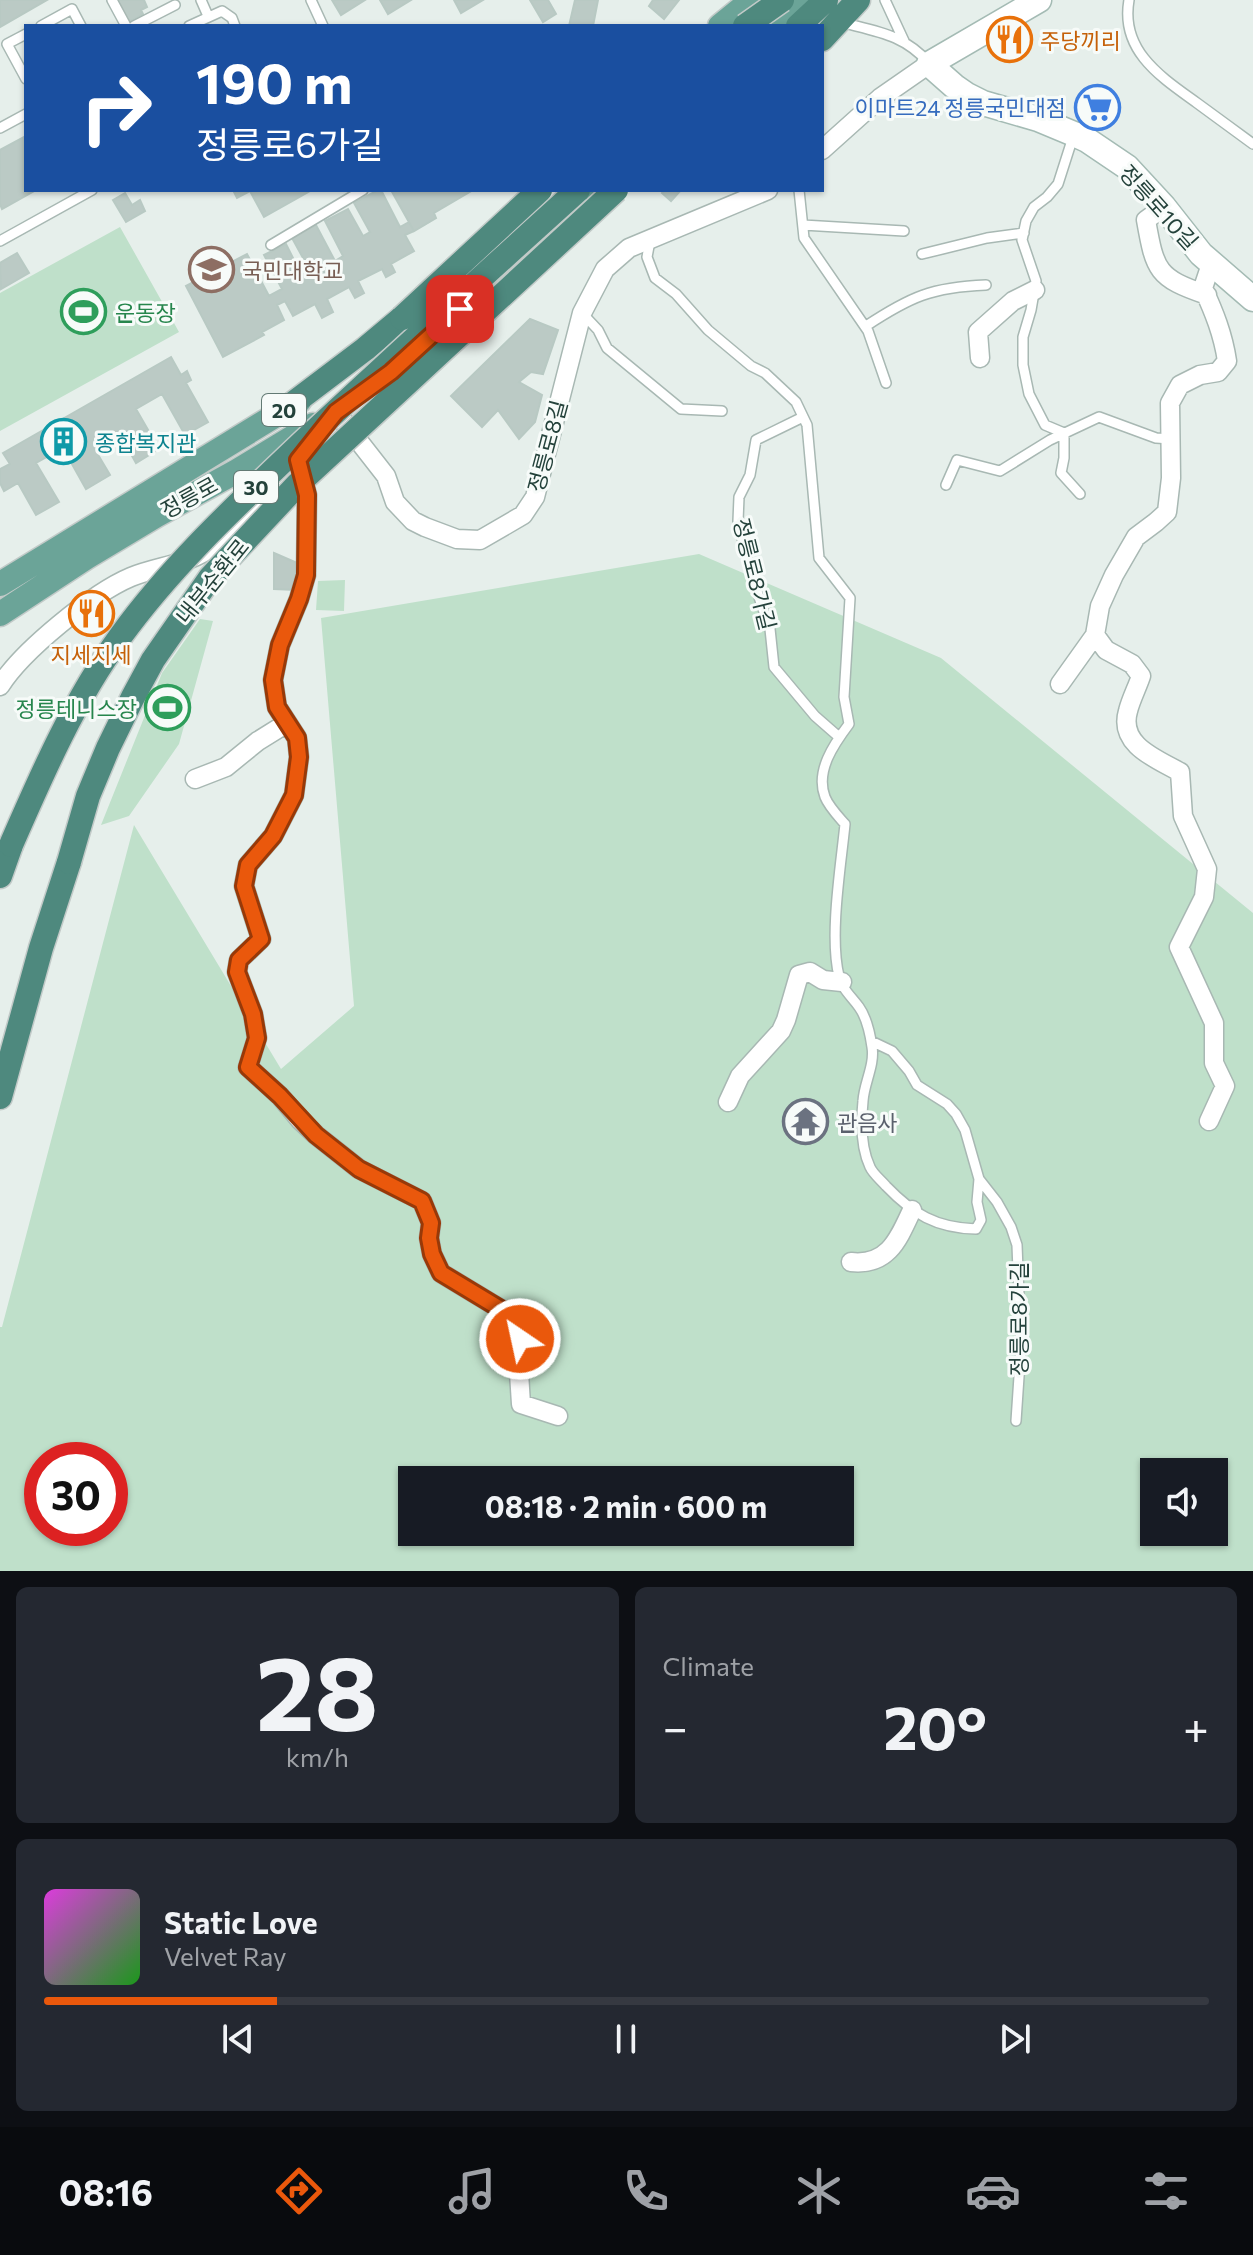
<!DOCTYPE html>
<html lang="en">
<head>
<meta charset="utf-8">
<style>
  body { margin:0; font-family:Commissioner,"Noto Sans KR",sans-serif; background:#242831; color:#f1f3f6; height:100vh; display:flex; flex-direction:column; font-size:30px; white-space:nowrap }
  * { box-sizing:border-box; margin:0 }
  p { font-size:26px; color:#9ea1a6 }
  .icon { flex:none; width:44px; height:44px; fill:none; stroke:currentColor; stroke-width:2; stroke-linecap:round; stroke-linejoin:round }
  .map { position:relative; height:1571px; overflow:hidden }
  .panel { display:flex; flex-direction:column; gap:16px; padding:16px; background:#0d0f14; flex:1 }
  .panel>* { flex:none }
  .banner { position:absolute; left:24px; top:24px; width:800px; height:168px; border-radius:0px; box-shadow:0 2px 6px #0004; background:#1a4fa0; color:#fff; overflow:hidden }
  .tools { position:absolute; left:1140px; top:1458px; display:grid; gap:16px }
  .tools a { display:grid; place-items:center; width:88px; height:88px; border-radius:0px; background:#171b24; box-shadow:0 2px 6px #0004; font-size:40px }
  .speed { position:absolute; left:24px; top:1442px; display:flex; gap:16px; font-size:40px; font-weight:700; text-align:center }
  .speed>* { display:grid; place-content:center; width:104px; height:104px; border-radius:50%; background:#171b24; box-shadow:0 2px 6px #0004; line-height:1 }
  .speed .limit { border:12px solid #d22; background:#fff; color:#111 }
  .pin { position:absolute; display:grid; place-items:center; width:68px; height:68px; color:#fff; margin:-34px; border-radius:16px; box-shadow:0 4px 12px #0006 }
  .me { position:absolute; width:88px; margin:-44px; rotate:326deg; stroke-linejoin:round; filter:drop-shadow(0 0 6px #0008) }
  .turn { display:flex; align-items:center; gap:28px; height:168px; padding:0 40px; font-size:36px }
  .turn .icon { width:104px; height:104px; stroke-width:2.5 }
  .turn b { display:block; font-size:56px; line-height:68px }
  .big { font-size:60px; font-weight:700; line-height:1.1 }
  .panel .widget { flex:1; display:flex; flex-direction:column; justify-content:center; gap:12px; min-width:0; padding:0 28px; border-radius:12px; background:#242831 }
  .panel .dial { align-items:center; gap:0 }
  .dial b { font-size:104px; line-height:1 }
  .song { display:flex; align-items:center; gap:24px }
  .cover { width:96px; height:96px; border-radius:12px; background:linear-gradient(135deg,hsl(300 70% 55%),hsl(120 70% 35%)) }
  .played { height:8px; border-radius:4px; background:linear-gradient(90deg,#ea580c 20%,#363941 20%) }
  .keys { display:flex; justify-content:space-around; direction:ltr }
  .heat { display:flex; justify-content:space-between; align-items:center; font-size:44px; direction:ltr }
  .panel .tiles { flex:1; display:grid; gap:16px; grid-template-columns:1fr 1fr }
  .widget:last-child { grid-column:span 2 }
  .trip { position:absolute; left:398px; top:1466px; width:456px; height:80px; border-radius:0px; background:#171b24; box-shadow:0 2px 6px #0004; font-weight:700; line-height:80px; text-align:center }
  .dock { display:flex; height:128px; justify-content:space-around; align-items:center; background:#090b0e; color:#9ea1a6 }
  .dock .icon { width:56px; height:56px }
  .dock .active { color:#ea580c }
  .dock b { font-size:36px; color:#f1f3f6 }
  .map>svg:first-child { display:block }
</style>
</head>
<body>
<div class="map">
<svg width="1253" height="1571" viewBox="0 0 1253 1571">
  <rect width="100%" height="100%" fill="#e6efeb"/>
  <path fill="#bfe0ca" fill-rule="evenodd" d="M120 227 179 332 0 431V293Z
    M699 554 941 658 1253 913V1571H0V1327H2L134 825 281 1069 354 1006 321 618ZM42 1460H110V1528H42ZM1154 1472H1214V1532H1154ZM412 1480H840V1532H412Z
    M345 580 344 611 316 610 318 581Z
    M200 619 213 621 179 744 129 816 101 825 162 673Z"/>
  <path fill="#bbcac5" stroke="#b8c9c3" stroke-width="2" d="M0 0H47L0 27Z
    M117 0H144L147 7 141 10 143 14 129 22Z
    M332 0H365L341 15Z
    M380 0H411L388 14Z
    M454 0H483L461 13Z
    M530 0H548L556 14 543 22Z
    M575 0H598L593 26H569Z
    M653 0H679L664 19 649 6Z
    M26 136V190H36L2 209 0 204V150Z
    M233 190H309L310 191 264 217 250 191 237 198Z
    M378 190H381L400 227 409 222 414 231 405 235 414 251 391 264 395 272 386 277 382 269 358 281 364 293 355 298 349 287 327 299 333 312 322 318 315 304 293 316 285 301 277 305 284 320 262 332 264 335 223 357 186 286 247 254 269 296 282 289 264 255 286 244 300 272 308 267 292 238 316 225 335 261 343 256 325 221 348 209 363 236 370 232 354 203Z
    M391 190H473L434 213 436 218 414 231Z
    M665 190H681L671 201 662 193Z
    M125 193 132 205 140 200 145 211 126 222 113 200Z
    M17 253 29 273 1 289 0 263Z
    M530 319 558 330 543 374 531 372 519 382 542 395 535 422 519 439 498 410 482 427 451 396Z
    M171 357 181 375 187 371 191 380 186 383 208 422 185 435 162 394 136 409 159 449 136 463 120 434 94 448 110 475 86 489 63 448 36 463 59 502 36 515 18 483 4 491 0 483V469L10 464 3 453Z
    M274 553 297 563 296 590 274 589Z"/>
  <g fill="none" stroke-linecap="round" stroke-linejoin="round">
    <defs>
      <path id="service" d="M112 0 126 26
        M201 0 208 16
        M311 0 323 26
        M885 0 904 41
        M1129 0C1120 51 1161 77 1197 103 1216 117 1234 130 1253 144
        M844 23C879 32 904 35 929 63
        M41 26 72 9 81 26
        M134 26 175 5
        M189 26 222 11 232 18 235 26
        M26 34 7 44 26 79
        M0 128 26 114
        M1073 137 1058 184 1047 197 1034 207 1026 221 1022 240 1036 281 1031 310 1023 337V365L1029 394 1045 425 1064 433V458L1061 473 1080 494
        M799 190 804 238 868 331 886 383
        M803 225 904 231
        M0 241 92 190
        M650 241 647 257 655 278 676 294 708 330 751 366 765 373 796 402 807 425 819 558 850 598 844 697 849 724C834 744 815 771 825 797 829 807 838 816 845 824 841 865 829 936 839 976 842 989 851 996 859 1007 867 1018 870 1033 872 1047 875 1065 864 1083 863 1101 861 1121 861 1148 870 1167 873 1174 881 1180 886 1186 913 1214 936 1228 976 1229L981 1220 977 1202 979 1179 997 1202 1011 1227 1017 1245 1021 1347 1016 1421
        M271 245 363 190
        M922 254 987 238 1024 233
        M582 313 598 330 607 348 681 409 722 411
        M866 326C910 297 932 287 986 285
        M803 417 756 440 750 475 739 497 738 521 750 571 770 629 774 667 815 716 839 737
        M946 485 957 460 1000 471 1050 440 1099 417 1156 438 1171 439
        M871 1041 892 1051 909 1071 917 1085 947 1104 956 1114 965 1130 979 1179"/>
      <path id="minor" d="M822 150 880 98 929 64
        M1164 207 1146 220C1155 271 1157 278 1207 295
        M980 358 978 332 1013 301 1035 290
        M328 422 336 412 386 476 395 502 413 521 425 527 457 539 480 540 523 515 535 497 582 313 605 269 629 248 768 190
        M298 460 307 495 306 575 299 599 280 645 273 680 277 707 297 738 299 757 294 795 273 836 248 865 244 886 261 939 239 960 237 972 253 1014 257 1038 248 1067 280 1096 300 1120 316 1135 359 1169 422 1201 431 1223 429 1238 432 1254 441 1273 517 1319 521 1326 519 1373 521 1404 558 1416
        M1060 684 1095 635
        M0 686C22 651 93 593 131 577 155 567 184 565 206 551 228 536 245 514 264 495
        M195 779 226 767 258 741 287 723
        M728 1102 740 1076 781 1031 786 1020 799 975 810 972 823 980 842 982
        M1209 1121 1225 1086 1214 1063V1023L1179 947 1204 897 1207 869 1183 816 1180 772C1157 759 1118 745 1128 711 1131 699 1137 688 1141 676L1132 664 1106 650 1095 635 1100 606 1114 575 1136 537 1156 522 1167 512 1171 478 1170 403 1180 385 1200 375 1218 372 1227 361C1223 334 1214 312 1203 288L1208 273 1214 265
        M851 1262C888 1266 898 1240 912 1210"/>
      <path id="secondary" d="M1039 0 929 64 954 86 967 95 983 103 1038 119 1074 134 1087 140 1127 167 1164 207 1201 254 1253 299"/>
      <path id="primary" d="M720 26 752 0
        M777 26 806 0
        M565 216 594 190
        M0 584 299 401
        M0 614 87 557 157 515 237 471 313 425"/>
      <path id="trunk" d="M798 26 826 0
        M822 39 858 0
        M496 278 576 213
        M283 411 365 349 402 318
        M0 876 11 845
        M0 1097 41 948 69 862"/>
    </defs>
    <use href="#service" stroke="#a8b8b3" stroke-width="12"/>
    <use href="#minor" stroke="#a8b8b3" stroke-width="21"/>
    <use href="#secondary" stroke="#a4bbb4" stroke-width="27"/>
    <use href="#primary" stroke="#c2cac8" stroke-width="27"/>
    <use href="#trunk" stroke="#c2cac8" stroke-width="27"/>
    <use href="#service" stroke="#fff" stroke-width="9"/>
    <use href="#minor" stroke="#fff" stroke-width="18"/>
    <use href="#secondary" stroke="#fff" stroke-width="24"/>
    <use href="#primary" stroke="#6ba498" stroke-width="24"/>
    <use href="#trunk" stroke="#4e897e" stroke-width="24"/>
    <defs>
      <path id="trunk-bridge" d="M745 26 782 0
        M402 318 540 190
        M11 845C42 774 74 700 120 637 172 565 238 504 302 443 393 358 485 274 578 190
        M69 862 88 796 108 748 133 697 153 660 210 578 298 484 616 190"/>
    </defs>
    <use href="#trunk-bridge" stroke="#c2cac8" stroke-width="27" stroke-linecap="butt"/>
    <use href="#trunk-bridge" stroke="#4e897e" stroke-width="24"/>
  </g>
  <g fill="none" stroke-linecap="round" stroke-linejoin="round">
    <defs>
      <path id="route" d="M460 309 391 372 336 412 298 460 307 495 306 575 299 599 280 645 273 680 277 707 297 738 299 757 294 795 273 836 248 865 244 886 261 939 239 960 237 972 253 1014 257 1038 248 1067 280 1096 316 1135 359 1169 422 1201 431 1223 429 1238 432 1254 441 1273 517 1319 521 1326 520 1339"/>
    </defs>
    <use href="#route" stroke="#983908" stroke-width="20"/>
    <use href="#route" stroke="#ea580c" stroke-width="14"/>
  </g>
  <defs>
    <symbol id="restaurant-ring" viewBox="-11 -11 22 22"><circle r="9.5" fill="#f7fbf9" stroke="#e8710a" stroke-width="1.5"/><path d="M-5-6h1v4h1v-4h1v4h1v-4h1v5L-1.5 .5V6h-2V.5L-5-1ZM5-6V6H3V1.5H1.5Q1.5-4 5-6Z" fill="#e8710a"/></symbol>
    <symbol id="supermarket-ring" viewBox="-11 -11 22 22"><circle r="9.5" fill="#f7fbf9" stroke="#3f7fe0" stroke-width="1.5"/><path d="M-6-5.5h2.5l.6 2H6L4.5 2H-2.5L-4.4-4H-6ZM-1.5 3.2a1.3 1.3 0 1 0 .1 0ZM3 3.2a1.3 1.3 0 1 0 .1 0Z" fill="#3f7fe0"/></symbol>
    <symbol id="university-ring" viewBox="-11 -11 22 22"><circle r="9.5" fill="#f7fbf9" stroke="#8d6e63" stroke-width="1.5"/><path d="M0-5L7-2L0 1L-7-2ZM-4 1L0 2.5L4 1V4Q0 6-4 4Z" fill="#8d6e63"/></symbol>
    <symbol id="stadium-ring" viewBox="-11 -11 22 22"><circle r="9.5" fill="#f7fbf9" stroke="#2e9e5b" stroke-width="1.5"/><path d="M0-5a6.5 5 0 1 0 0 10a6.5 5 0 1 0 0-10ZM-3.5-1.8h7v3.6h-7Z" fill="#2e9e5b"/></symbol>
    <symbol id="building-ring" viewBox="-11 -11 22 22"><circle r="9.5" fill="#f7fbf9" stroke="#0f9aa8" stroke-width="1.5"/><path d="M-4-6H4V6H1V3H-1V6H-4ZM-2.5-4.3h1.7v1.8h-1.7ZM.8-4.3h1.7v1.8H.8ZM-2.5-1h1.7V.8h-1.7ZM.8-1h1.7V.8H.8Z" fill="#0f9aa8"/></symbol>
    <symbol id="temple-ring" viewBox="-11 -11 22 22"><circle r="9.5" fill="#f7fbf9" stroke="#6b7280" stroke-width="1.5"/><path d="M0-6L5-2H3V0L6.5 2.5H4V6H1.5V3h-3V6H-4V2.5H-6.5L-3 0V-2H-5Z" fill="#6b7280"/></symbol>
  </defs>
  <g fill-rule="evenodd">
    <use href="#restaurant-ring" x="984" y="14" width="51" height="51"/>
    <use href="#supermarket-ring" x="1072" y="82" width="51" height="51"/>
    <use href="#university-ring" x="186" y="244" width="51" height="51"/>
    <use href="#stadium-ring" x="58" y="286" width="51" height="51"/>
    <use href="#building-ring" x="38" y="416" width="51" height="51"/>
    <use href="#restaurant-ring" x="66" y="588" width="51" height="51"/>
    <use href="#stadium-ring" x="142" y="682" width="51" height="51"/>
    <use href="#temple-ring" x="780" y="1096" width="51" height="51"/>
  </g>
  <g text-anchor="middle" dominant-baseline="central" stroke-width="6" stroke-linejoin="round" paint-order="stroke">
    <g fill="#f7fbf9" stroke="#637a74" stroke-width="2">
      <rect x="262" y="394" width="44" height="32" rx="6"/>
      <rect x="234" y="471" width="44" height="32" rx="6"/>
    </g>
    <g font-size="20" font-weight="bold" fill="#24423b">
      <text x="284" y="410">20</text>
      <text x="256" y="487">30</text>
    </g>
    <g font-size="22" fill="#c56008" stroke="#f7fbf9" text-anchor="start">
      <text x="1040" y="40">주당끼리</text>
      <text x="91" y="654" text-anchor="middle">지세지세</text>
    </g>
    <g font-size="22" fill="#366cbe" stroke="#f7fbf9" text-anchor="end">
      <text x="1066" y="107">이마트24 정릉국민대점</text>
    </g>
    <g font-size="22" fill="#24423b" stroke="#f7fbf9">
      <text transform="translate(1159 207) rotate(48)">정릉로10길</text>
      <text transform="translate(547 446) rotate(-75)">정릉로8길</text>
      <text transform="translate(189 497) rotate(-29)">정릉로</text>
      <text transform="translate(755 574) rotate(76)">정릉로8가길</text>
      <text transform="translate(212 581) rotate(-51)">내부순환로</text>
      <text transform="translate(1018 1319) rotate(-90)">정릉로8가길</text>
    </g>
    <g font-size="22" fill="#785e54" stroke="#f7fbf9" text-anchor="start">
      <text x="242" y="270">국민대학교</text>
    </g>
    <g font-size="22" fill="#27864d" stroke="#f7fbf9" text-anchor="start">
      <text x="115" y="312">운동장</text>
      <text x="137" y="708" text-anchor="end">정릉테니스장</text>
    </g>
    <g font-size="22" fill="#0d838f" stroke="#f7fbf9" text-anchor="start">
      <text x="95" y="442">종합복지관</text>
    </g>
    <g font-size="22" fill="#5b616d" stroke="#f7fbf9" text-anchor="start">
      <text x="837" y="1122">관음사</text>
    </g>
  </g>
</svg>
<div class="tools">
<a><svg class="icon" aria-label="sound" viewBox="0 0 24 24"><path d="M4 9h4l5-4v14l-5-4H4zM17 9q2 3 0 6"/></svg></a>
</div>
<div class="speed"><div class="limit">30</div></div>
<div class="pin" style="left:460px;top:309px;background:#d93025"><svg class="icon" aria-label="arrive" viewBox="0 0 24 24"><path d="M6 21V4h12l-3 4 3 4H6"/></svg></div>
<svg class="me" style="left:520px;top:1339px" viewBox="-20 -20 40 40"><circle r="17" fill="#ea580c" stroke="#fff" stroke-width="3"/><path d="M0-11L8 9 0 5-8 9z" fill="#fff"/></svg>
<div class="trip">08:18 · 2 min · 600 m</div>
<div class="banner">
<div class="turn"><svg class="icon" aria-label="right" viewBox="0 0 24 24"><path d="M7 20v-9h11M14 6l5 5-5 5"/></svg><div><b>190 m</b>정릉로6가길</div></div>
</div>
</div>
<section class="panel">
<div class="tiles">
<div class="widget dial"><b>28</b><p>km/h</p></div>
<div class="widget"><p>Climate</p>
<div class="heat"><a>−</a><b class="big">20°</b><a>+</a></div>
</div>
<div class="widget">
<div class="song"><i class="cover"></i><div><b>Static Love</b><p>Velvet Ray</p></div></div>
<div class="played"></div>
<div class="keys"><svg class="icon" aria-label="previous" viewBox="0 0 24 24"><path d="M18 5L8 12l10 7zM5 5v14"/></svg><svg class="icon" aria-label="pause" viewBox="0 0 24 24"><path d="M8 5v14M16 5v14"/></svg><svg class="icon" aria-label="next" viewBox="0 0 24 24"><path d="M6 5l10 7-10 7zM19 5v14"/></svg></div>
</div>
</div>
</section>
<nav class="dock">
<b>08:16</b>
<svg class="icon active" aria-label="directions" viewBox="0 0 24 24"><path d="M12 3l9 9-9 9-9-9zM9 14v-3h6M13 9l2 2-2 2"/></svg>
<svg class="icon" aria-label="music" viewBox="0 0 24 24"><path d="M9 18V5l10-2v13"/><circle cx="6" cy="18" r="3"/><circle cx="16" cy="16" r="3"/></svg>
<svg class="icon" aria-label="phone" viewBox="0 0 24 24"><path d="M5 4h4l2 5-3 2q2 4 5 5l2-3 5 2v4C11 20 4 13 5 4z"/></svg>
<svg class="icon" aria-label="climate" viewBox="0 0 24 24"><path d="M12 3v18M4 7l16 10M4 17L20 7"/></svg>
<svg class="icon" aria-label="car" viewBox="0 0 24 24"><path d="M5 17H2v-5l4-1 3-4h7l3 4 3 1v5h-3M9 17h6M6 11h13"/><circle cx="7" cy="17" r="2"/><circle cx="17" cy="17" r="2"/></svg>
<svg class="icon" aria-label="filters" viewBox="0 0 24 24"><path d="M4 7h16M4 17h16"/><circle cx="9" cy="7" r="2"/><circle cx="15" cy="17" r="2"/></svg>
</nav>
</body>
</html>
